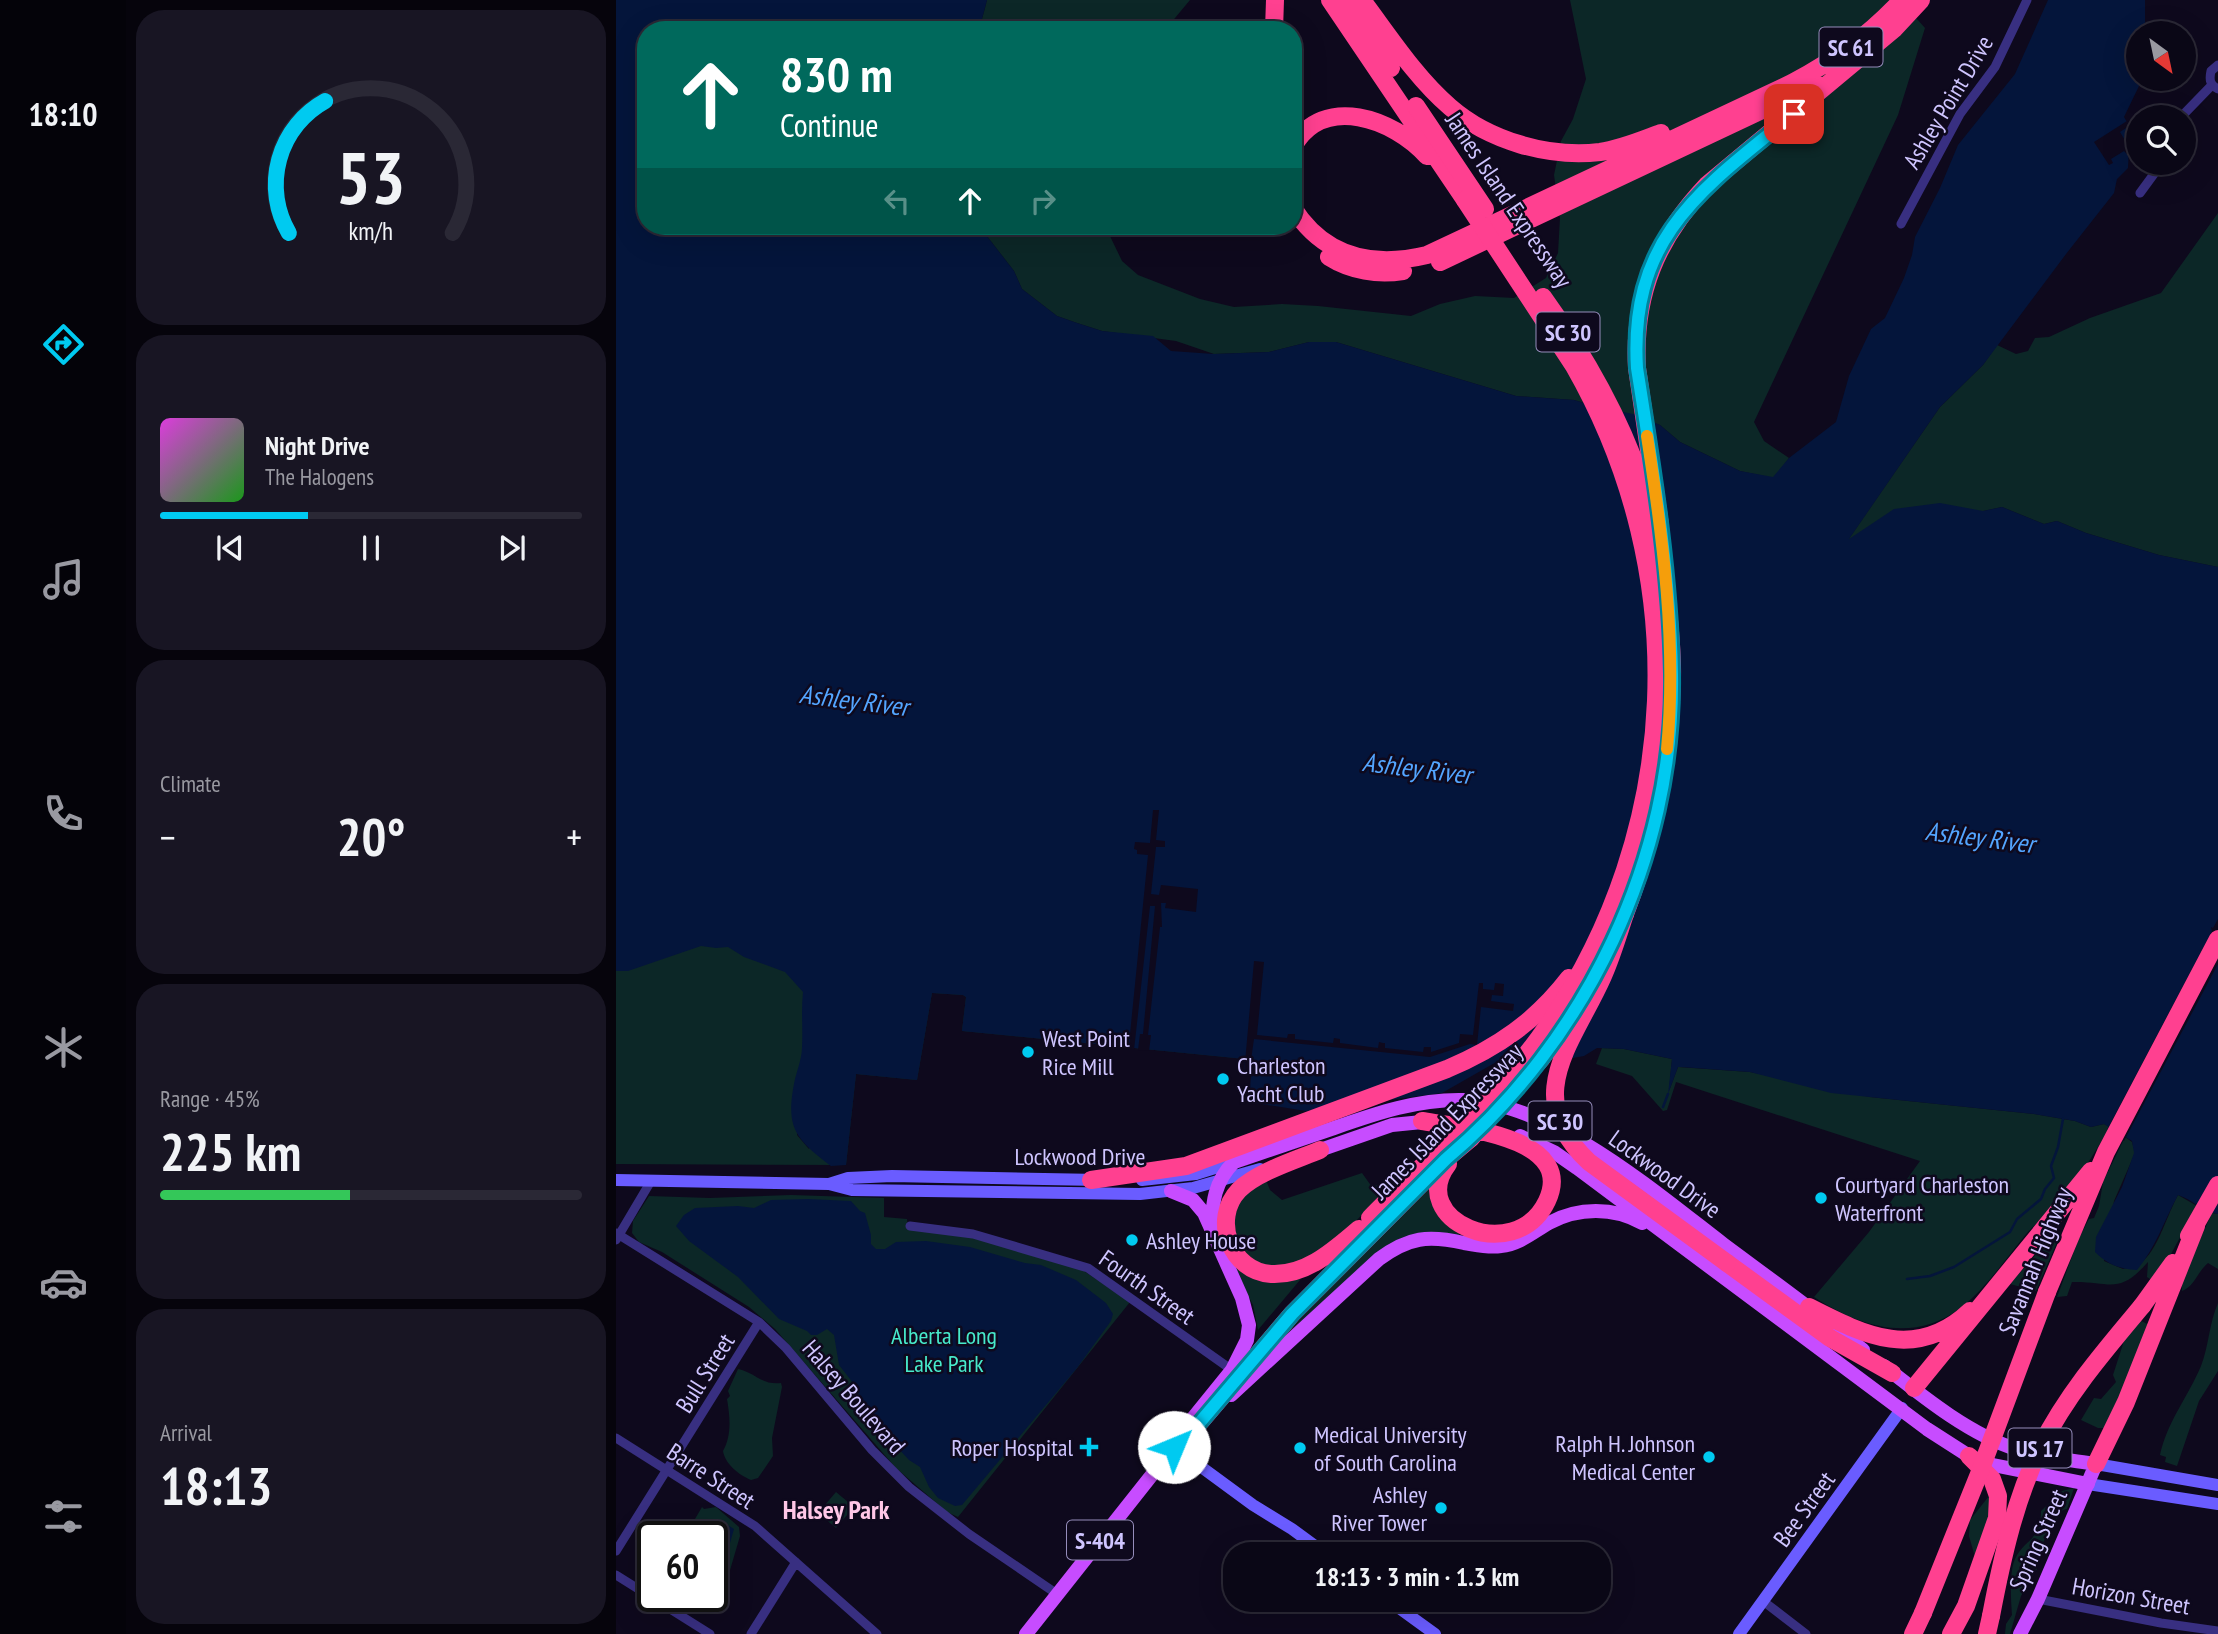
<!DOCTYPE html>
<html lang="en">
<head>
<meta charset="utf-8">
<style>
  body { margin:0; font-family:"PT Sans Narrow",sans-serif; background:#181523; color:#f1f3f6; height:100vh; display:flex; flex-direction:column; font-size:26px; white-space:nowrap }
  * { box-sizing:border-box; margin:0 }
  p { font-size:23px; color:#9999a1 }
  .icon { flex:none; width:38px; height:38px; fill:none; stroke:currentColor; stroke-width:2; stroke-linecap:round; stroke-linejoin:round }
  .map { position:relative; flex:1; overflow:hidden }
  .panel { display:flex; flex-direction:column; gap:10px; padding:10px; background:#06040c; width:490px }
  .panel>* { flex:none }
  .banner { position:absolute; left:21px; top:21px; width:665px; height:214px; border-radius:28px; box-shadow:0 7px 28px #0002,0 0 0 2px #2a2835; background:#00695c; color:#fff; overflow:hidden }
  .needle { width:46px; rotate:147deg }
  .tools { position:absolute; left:1510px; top:21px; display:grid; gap:14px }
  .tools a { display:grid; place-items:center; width:70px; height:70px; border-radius:50%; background:#0a0716; box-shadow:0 7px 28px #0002,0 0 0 2px #2a2835; font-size:35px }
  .speed { position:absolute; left:21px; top:1521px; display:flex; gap:14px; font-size:35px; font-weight:700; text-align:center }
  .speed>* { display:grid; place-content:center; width:91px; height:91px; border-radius:50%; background:#0a0716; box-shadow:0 7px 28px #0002,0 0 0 2px #2a2835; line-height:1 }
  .speed .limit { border:4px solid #111; border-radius:10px; background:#fff; color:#111 }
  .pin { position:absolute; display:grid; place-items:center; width:60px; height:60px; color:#fff; margin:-30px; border-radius:14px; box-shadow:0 4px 10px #0006 }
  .me { position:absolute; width:77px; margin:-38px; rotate:45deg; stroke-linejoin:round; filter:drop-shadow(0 0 5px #0008) }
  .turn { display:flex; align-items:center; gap:24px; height:147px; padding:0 28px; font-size:32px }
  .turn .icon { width:91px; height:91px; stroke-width:2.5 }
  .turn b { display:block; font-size:49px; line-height:60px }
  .lanes { display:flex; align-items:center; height:66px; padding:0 28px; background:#0003; justify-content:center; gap:35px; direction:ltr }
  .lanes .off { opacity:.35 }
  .big { font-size:52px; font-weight:700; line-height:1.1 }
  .panel .tile { flex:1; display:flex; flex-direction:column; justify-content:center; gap:10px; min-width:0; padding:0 24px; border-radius:28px; background:#181523 }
  .panel .dial { align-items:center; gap:0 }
  .dial svg { height:182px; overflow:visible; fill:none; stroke:#2a2835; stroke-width:7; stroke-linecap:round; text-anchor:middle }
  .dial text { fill:#f1f3f6; stroke:none }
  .song { display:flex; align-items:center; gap:21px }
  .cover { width:84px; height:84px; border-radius:10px; background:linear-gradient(135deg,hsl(300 70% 55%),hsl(120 70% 35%)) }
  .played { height:7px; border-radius:4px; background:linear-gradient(90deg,#00caf0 35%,#2a2835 35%) }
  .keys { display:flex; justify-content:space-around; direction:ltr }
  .heat { display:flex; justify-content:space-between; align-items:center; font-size:38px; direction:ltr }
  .charge { height:10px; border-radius:5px; background:linear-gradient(90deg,#34c759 45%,#2a2835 0) }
  .trip { position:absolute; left:607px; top:1542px; width:388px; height:70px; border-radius:28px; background:#0a0716; box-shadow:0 7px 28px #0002,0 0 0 2px #2a2835; font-weight:700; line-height:70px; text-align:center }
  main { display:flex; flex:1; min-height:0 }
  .dock { display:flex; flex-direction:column; width:126px; justify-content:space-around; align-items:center; background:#040309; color:#9999a1 }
  .dock .icon { width:49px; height:49px }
  .dock .on { color:#00caf0 }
  .dock b { font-size:32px; color:#f1f3f6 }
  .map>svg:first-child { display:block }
</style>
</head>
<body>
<main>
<nav class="dock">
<b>18:10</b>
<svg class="icon on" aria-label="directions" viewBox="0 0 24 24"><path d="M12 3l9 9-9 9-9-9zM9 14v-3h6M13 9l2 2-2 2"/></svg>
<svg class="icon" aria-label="music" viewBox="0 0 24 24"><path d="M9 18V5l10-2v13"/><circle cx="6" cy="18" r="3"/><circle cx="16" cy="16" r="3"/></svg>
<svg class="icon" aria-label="phone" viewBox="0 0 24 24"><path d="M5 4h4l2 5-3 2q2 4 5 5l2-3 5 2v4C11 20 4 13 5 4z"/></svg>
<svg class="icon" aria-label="climate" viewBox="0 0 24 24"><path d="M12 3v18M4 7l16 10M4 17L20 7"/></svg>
<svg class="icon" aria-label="car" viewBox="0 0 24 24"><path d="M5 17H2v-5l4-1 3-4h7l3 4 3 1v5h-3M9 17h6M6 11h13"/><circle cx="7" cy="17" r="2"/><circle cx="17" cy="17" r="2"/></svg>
<svg class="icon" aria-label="filters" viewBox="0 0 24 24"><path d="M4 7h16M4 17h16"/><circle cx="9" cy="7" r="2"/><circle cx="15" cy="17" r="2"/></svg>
</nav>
<section class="panel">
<div class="tile dial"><svg viewBox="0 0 100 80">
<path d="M14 69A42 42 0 1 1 86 69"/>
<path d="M14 69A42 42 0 0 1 30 11" stroke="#00caf0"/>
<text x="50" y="56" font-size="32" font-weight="700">53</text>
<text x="50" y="72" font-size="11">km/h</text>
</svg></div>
<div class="tile">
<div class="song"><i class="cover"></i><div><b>Night Drive</b><p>The Halogens</p></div></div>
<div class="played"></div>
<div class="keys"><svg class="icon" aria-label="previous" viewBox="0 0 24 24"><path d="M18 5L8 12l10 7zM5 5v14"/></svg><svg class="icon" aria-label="pause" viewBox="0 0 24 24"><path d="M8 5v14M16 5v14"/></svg><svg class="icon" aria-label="next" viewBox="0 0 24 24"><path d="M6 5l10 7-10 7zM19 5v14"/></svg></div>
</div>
<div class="tile"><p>Climate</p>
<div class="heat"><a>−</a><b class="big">20°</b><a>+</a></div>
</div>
<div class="tile"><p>Range · 45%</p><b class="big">225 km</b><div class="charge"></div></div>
<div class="tile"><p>Arrival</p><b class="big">18:13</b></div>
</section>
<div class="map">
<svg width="1602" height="1634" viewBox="0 0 1602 1634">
  <rect width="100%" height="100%" fill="#0e091d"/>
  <path fill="#0c2727" d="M371 0H574L549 30H363Z
    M954 0H1284L1309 28 1282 115 1138 422 1148 441 1173 458 1158 478 1124 471 1064 442 1044 425 958 400 900 396 720 342H693L653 352 598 354 560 341 486 331 461 323 441 316 406 289 398 271 363 226H493V234L506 261 522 275 584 299 618 307 666 304 702 306 795 316 824 304 859 296 898 298 930 278 942 253 944 218 938 175 945 141 957 119 970 79Z
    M1602 213V567L1543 555 1470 533 1441 521 1428 524 1386 507 1232 540 1324 407 1367 365 1381 345 1400 354 1412 351 1419 338 1433 337 1474 318 1545 293Z
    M0 907 234 927 181 1135 193 1149 242 957 629 1059 346 1031 350 997 347 995 316 993 301 1080 240 1074 230 1165 0 1164Z
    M986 1048 1008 1049 1056 1059 1053 1091 1062 1067 1134 1072 1254 1097 1418 1114 1459 1121 1475 1127 1488 1124 1494 1127C1479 1152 1464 1177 1446 1199 1435 1211 1422 1221 1411 1233 1390 1258 1370 1289 1343 1309 1296 1344 1242 1326 1198 1297L1253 1232 1304 1161 1060 1082 1051 1110 1047 1111 1016 1076 980 1064Z
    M1509 1137 1516 1142 1519 1153 1498 1201 1488 1261 1507 1269C1514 1267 1523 1265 1528 1260 1542 1248 1552 1213 1562 1195L1581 1206 1555 1254 1537 1281 1531 1277 1532 1262C1502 1296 1495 1281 1456 1282L1451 1296 1441 1297 1463 1238 1473 1219 1478 1218 1483 1206 1487 1182Z
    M746 1173 756 1187 774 1180H780L731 1230 682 1265 649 1268 625 1251 616 1222 624 1196 650 1180 654 1190 666 1200Z
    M816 1183 844 1231 843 1236 797 1235 644 1361Z
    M175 1195 268 1198V1217L291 1219 292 1228 360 1237 465 1269 514 1302 342 1517 331 1512 280 1468 159 1329 133 1307 46 1252 23 1242 16 1233 17 1221 33 1196 94 1198Z
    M1596 1213 1602 1214V1269L1592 1263C1582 1271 1578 1287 1566 1291V1279Z
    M1441 1230 1445 1233 1420 1291 1394 1284Z
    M621 1263 689 1274 642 1330 637 1305 618 1267Z
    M1602 1303V1371L1583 1401 1561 1466 1549 1462 1550 1457 1544 1455C1551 1422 1572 1397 1585 1366 1593 1346 1593 1323 1602 1303Z
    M1538 1310 1506 1395 1488 1428H1482L1465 1420 1478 1398 1485 1399 1500 1382 1497 1375 1507 1344 1511 1313 1531 1324Z
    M122 1369C140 1373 145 1385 165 1383L166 1387 156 1438 157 1456 142 1478 135 1480C123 1475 109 1464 107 1451 116 1435 114 1417 111 1399L114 1396 112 1391Z
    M1458 1488 1451 1509 1447 1510 1432 1532 1423 1552 1421 1569 1405 1596 1394 1634H1389L1390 1624 1396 1615C1395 1601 1393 1572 1399 1559 1408 1539 1425 1541 1425 1511L1446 1491Z
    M220 1492 238 1507 220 1528 202 1513Z
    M1373 1496 1378 1505 1359 1557 1353 1536 1354 1520Z
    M86 1507 88 1509 100 1507 123 1527 124 1536 112 1577 96 1568V1536H83L79 1519Z"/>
  <path fill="#04153b" d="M0 0H371L363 30H30V226H363L398 271 406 289 441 316 461 323 486 331 537 336 555 351 598 354 653 352 693 342H720L900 396 958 400 978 406 1022 415 1044 425 1064 442 1124 471 1157 477 1173 458 1220 422 1233 376 1255 329 1269 318 1288 278 1296 255 1299 237 1324 188 1342 145 1399 74 1432 0H1529V33H1522L1523 86 1508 117 1522 140 1513 147 1512 168 1501 179 1498 193 1450 254 1367 365 1324 407 1233 539 1278 509 1324 503 1367 511 1386 507 1428 524 1441 521 1470 533 1543 555 1602 567V1214C1586 1212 1578 1200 1562 1195 1548 1221 1540 1247 1521 1270 1503 1269 1491 1264 1479 1252L1480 1237 1506 1187 1518 1153 1516 1141 1488 1124 1475 1127 1459 1121 1418 1114 1215 1093 1134 1072 1065 1067H1062L1052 1094 1056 1059 1008 1049 981 1048 968 1056 957 1058 889 1057 826 1093 690 1111 633 1102 635 1075 628 1074 629 1059 346 1031 350 997 347 995 316 993 301 1080 240 1074 230 1165 215 1166C178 1138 169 1127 179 1079 182 1068 186 1057 186 1047 187 1028 185 1010 187 992L169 972 128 957 112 947 100 948 85 946 12 971H0Z
    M192 1199 235 1201 244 1211 249 1213 255 1235V1244L260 1249H269L280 1242 310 1241 354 1247 409 1263 425 1265 460 1280 490 1303 497 1314 495 1321 461 1368 346 1505 339 1506 322 1498 313 1487 304 1467 293 1460 270 1435 244 1399 241 1388 223 1365 218 1335 211 1329 201 1335H195L191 1331 163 1319 122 1277 73 1241 60 1226 68 1215 79 1208 122 1206 138 1208 155 1200Z
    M102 1519 118 1529 108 1564 102 1561 100 1556V1522Z"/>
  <path fill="#0e091d" d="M1511 121 1513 126 1504 132 1513 147 1511 154 1508 151 1495 159 1497 163 1493 165 1478 142Z
    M537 810H543L540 840 549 841V847H540L535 894 543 895 545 885 582 889 580 912 549 908 550 903H545L546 927H544L532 1035H535L533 1051 522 1050 524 1034H527L539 906H534L518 1050 514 1049V1034L532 855 521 854V850L518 849 519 842 534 843Z
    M1602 919V964L1508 1141 1491 1130 1596 931 1595 927 1597 928Z
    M638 961 648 962 641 1035 671 1038 672 1034H679V1039L717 1043 718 1038 724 1039V1043L762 1048 763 1042 767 1043H769V1048L807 1052 808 1047H815V1052L843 1043 844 1034 857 1035 863 983H867V989L878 990 879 983 888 984 887 996 876 995 875 1001 898 1004 897 1011 865 1007 861 1045 854 1044 814 1057 638 1039 633 1074H628Z"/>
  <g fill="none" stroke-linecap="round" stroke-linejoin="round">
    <path stroke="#04153b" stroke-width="2.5" d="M1047 1107 1052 1094
      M1291 1279 1314 1276 1338 1267 1394 1232 1401 1219 1425 1199 1429 1189 1438 1178 1435 1166 1442 1147 1447 1119"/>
    <path stroke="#382f81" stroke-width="9" d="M1602 65 1595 71C1593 80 1594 85 1602 89
      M1565 117 1596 85
      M1524 193 1546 163
      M1285 224 1344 114 1379 67 1411 0
      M294 1226 357 1234 472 1268 616 1370
      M0 1233 143 1322 170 1348 256 1450 293 1487 353 1534 441 1594
      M0 1240 35 1181
      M0 1438 139 1526 261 1634
      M0 1551 143 1322
      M0 1575 94 1634
      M1422 1599 1545 1623 1602 1631
      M1147 1601 1190 1634
      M135 1634 180 1562"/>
    <path stroke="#6a5cff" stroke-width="12" d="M0 1180 213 1184
      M483 1180 276 1176 232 1178 213 1184 236 1190 524 1194 577 1188 644 1169
      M526 1180 580 1174 618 1162
      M558 1447 637 1505 676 1529 710 1554
      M1480 1464 1602 1485
      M1472 1484 1602 1504
      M772 1600 819 1634
      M1123 1634 1286 1408"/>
    <path stroke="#c74cff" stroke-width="14" d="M904 1136 938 1152 961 1168 1311 1429 1353 1456 1377 1465 1472 1484
      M704 1150 776 1125 816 1121
      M555 1191 577 1200 588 1213 626 1298 633 1325 631 1340 616 1370 565 1433
      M597 1230C595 1203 599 1181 618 1162 651 1151 685 1139 718 1128 761 1113 802 1099 847 1100 935 1102 1039 1192 1107 1244 1154 1279 1201 1313 1247 1350
      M1268 1366C1306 1396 1354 1435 1400 1449 1426 1458 1454 1460 1480 1464L1422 1599 1404 1634
      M615 1395 763 1259C793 1237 812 1235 848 1243 861 1245 872 1248 885 1246 904 1244 917 1232 933 1223 962 1207 998 1207 1026 1223
      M410 1634 558 1447 580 1428"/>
    <path stroke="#ff4090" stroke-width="18" d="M714 0 849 200
      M730 0 775 68
      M746 0C773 36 800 78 834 107 873 141 933 158 984 152 1005 149 1026 140 1045 133
      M658 30 659 0
      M677 147C707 93 778 119 811 156
      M677 208C708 257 757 268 811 255L1176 83C1219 60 1252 36 1286 0
      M713 257C735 271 762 275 787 271
      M824 262 1201 84
      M1044 525 1021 368C1017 294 1041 238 1091 185L1278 29 1305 0
      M1009 914C1038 838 1054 760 1056 678 1057 642 1051 606 1048 571
      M806 1121C843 1127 961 1137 931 1201 899 1268 789 1220 832 1164
      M704 1150C680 1160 641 1172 623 1190 595 1219 615 1272 655 1274 691 1276 719 1249 743 1229
      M475 1180 570 1166 831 1069C881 1048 920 1021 953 978
      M1573 1236 1602 1185
      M1111 1263 1214 1338 1276 1373
      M1431 1292 1490 1152 1602 939
      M1526 1306 1557 1263
      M1193 1307C1248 1335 1300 1362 1354 1311
      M1298 1388 1475 1171
      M574 1434 676 1314 830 1159 855 1138
      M1480 1464 1510 1402 1580 1226
      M1297 1634 1307 1613
      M1335 1634 1350 1606 1381 1518 1382 1496 1376 1479 1353 1456
      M1371 1634 1375 1616"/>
    <path stroke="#ff4090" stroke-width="18" d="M800 106 869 209
      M927 297C968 354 1002 413 1025 480 1036 513 1042 549 1049 583
      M1009 914C1002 935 996 956 987 976 958 1042 903 1096 973 1162L1111 1263
      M855 1138 925 1059 957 1013
      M754 1218C814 1157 881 1099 930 1028 1067 830 1077 574 958 366L849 200
      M1307 1613 1363 1474 1431 1292
      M1375 1616C1386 1558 1399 1500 1425 1446 1451 1394 1490 1349 1526 1306"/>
  </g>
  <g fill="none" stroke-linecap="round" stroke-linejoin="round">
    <defs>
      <path id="route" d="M558 1447 574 1434 676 1314 830 1159C970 1041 1059 857 1056 674 1054 571 1037 469 1021 368 1013 236 1087 188 1178 114"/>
    </defs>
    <use href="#route" stroke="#00839c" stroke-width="18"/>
    <use href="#route" stroke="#00caf0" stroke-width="12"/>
    <path stroke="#f59e0b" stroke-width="12" d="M1031 436C1047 539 1061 644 1051 749"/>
  </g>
  <g fill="#00caf0" stroke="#0e091d" stroke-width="2.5">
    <circle cx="412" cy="1052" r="7"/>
    <circle cx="607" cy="1079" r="7"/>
    <circle cx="1205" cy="1198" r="7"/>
    <circle cx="516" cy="1240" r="7"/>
    <path d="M469.5 1436.5h7v7h7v7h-7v7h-7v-7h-7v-7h7z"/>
    <circle cx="684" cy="1448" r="7"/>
    <circle cx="1093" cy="1457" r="7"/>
    <circle cx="825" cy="1508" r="7"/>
  </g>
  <g text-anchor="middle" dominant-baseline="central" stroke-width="5" stroke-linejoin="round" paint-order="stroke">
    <g fill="#0e091d" stroke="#958dbb" stroke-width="2">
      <rect x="1203.5" y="27.5" width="63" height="39" rx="5"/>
      <rect x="920.5" y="312.5" width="63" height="39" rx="5"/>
      <rect x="912.5" y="1101.5" width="63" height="39" rx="5"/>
      <rect x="1392.5" y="1428.5" width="63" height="39" rx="5"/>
      <rect x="451" y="1520.5" width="66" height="39" rx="5"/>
    </g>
    <g font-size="23" font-weight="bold" fill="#cfc5ff">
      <text x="1235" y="47">SC 61</text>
      <text x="952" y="332">SC 30</text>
      <text x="944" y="1121">SC 30</text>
      <text x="1424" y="1448">US 17</text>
      <text x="484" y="1540">S-404</text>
    </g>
    <g font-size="24" fill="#cfc5ff" stroke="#0e091d">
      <text transform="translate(1332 102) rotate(-59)">Ashley Point Drive</text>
      <text transform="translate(893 200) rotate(56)">James Island Expressway</text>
      <text transform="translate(831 1121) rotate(-46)">James Island Expressway</text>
      <text x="464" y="1156">Lockwood Drive</text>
      <text transform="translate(1049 1174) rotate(36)">Lockwood Drive</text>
      <text transform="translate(1419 1261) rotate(-68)">Savannah Highway</text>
      <text transform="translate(531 1287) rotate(35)">Fourth Street</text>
      <text transform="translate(89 1373) rotate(-58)">Bull Street</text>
      <text transform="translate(238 1397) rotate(49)">Halsey Boulevard</text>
      <text transform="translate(95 1476) rotate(33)">Barre Street</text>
      <text transform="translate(1188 1509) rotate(-54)">Bee Street</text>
      <text transform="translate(1422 1540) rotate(-66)">Spring Street</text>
      <text transform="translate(1515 1596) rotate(10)">Horizon Street</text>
    </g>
    <g font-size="24" fill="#cfc5ff" stroke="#0e091d" text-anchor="start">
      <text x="426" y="1038">West Point<tspan x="426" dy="28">Rice Mill</tspan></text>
      <text x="621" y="1065">Charleston<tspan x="621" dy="28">Yacht Club</tspan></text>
      <text x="1219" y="1184">Courtyard Charleston<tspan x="1219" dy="28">Waterfront</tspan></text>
      <text x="530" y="1240">Ashley House</text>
      <text x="698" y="1434">Medical University<tspan x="698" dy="28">of South Carolina</tspan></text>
      <text x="1079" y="1443" text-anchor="end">Ralph H. Johnson<tspan x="1079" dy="28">Medical Center</tspan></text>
      <text x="457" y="1447" text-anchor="end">Roper Hospital</text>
      <text x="811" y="1494" text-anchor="end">Ashley<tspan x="811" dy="28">River Tower</tspan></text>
    </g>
    <g font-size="24" fill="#47eacb" stroke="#0e091d">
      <text x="328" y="1335">Alberta Long<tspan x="328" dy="28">Lake Park</tspan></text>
    </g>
    <g font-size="26" font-style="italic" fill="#53a5ff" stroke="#0e091d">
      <text transform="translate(238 700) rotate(7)">Ashley River</text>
      <text transform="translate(801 768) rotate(7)">Ashley River</text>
      <text transform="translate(1364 837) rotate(7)">Ashley River</text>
    </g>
    <g font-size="26" font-weight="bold" fill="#ffc7e7" stroke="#0e091d">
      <text x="220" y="1509">Halsey Park</text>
    </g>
  </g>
</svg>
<div class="tools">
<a><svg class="needle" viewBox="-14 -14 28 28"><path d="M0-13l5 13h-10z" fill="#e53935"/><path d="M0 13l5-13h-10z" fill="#9999a1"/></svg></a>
<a><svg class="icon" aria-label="search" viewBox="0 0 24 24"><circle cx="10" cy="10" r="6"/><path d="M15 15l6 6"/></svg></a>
</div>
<div class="speed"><div class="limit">60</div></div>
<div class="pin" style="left:1178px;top:114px;background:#d93025"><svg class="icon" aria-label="arrive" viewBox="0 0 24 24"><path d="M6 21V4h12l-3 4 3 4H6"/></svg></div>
<svg class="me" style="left:558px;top:1447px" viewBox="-20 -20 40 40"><circle r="19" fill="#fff"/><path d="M0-13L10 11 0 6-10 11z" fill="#00caf0"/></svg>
<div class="trip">18:13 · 3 min · 1.3 km</div>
<div class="banner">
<div class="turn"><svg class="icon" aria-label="ahead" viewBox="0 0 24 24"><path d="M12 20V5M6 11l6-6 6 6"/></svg><div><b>830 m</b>Continue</div></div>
<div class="lanes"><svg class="icon off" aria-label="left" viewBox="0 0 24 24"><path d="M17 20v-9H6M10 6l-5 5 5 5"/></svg><svg class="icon" aria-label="ahead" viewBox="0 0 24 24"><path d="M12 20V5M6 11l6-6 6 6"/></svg><svg class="icon off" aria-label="right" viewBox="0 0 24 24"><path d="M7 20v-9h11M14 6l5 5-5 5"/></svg></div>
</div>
</div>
</main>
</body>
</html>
